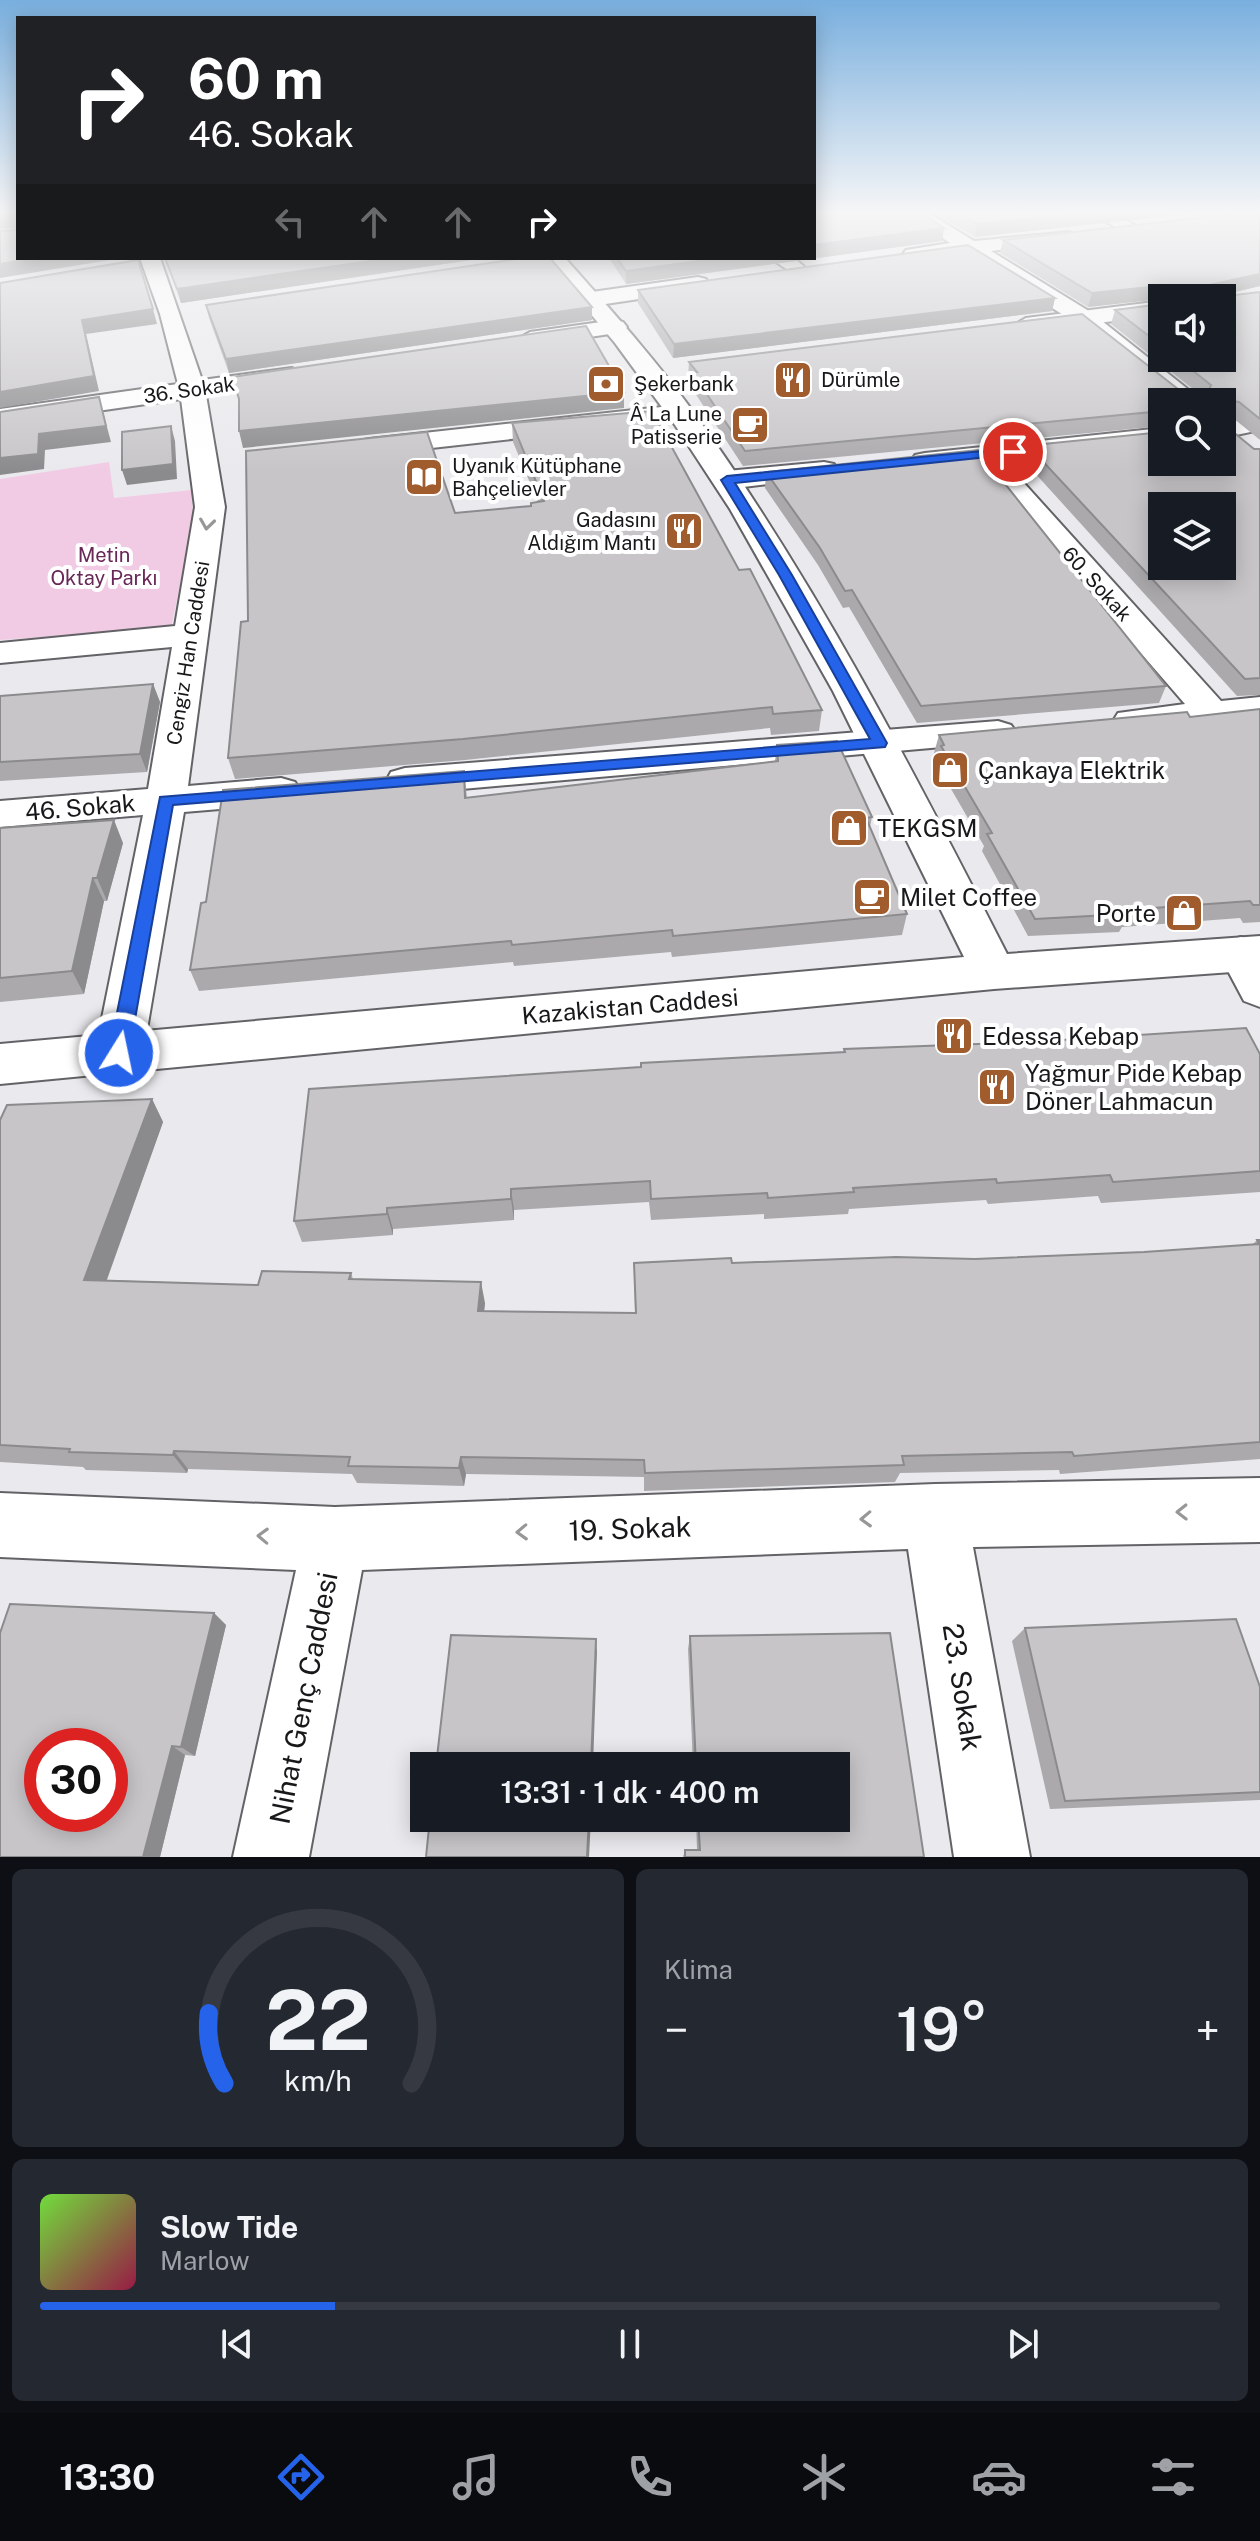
<!DOCTYPE html>
<html lang="tr">
<head>
<meta charset="utf-8">
<style>
  body { margin:0; font-family:"Public Sans",sans-serif; background:#242831; color:#f1f3f6; height:100vh; display:flex; flex-direction:column; font-size:30px; white-space:nowrap }
  * { box-sizing:border-box; margin:0 }
  p { font-size:26px; color:#9ea1a6 }
  .icon { flex:none; width:44px; height:44px; fill:none; stroke:currentColor; stroke-width:2; stroke-linecap:round; stroke-linejoin:round }
  .map { position:relative; height:1857px; overflow:hidden }
  .drawer { display:flex; flex-direction:column; gap:12px; padding:12px; background:#0d0f14; flex:1 }
  .drawer>* { flex:none }
  .top-card { position:absolute; left:16px; top:16px; width:800px; height:244px; border-radius:0px; box-shadow:0 4px 20px #0003; background:#202124; color:#fff; overflow:hidden }
  .controls { position:absolute; left:1148px; top:284px; display:grid; gap:16px }
  .controls a { display:grid; place-items:center; width:88px; height:88px; border-radius:0px; background:#171b24; box-shadow:0 4px 20px #0003; font-size:40px }
  .speed { position:absolute; left:24px; top:1728px; display:flex; gap:16px; font-size:40px; font-weight:700; text-align:center }
  .speed>* { display:grid; place-content:center; width:104px; height:104px; border-radius:50%; background:#171b24; box-shadow:0 4px 20px #0003; line-height:1 }
  .speed .limit { border:12px solid #d22; background:#fff; color:#111 }
  .pin { position:absolute; display:grid; place-items:center; width:68px; height:68px; color:#fff; margin:-34px; border:4px solid #fff; border-radius:50%; box-shadow:0 2px 8px #0007 }
  .me { position:absolute; width:88px; margin:-44px; rotate:10deg; stroke-linejoin:round; filter:drop-shadow(0 0 6px #0008) }
  .turn { display:flex; align-items:center; gap:28px; height:168px; padding:0 40px; font-size:36px }
  .turn .icon { width:104px; height:104px; stroke-width:2.5 }
  .turn b { display:block; font-size:56px; line-height:68px }
  .lanes { display:flex; align-items:center; height:76px; padding:0 40px; background:#0003; justify-content:center; gap:40px; direction:ltr }
  .lanes .off { opacity:.35 }
  .big { font-size:60px; font-weight:600; line-height:1.1 }
  .drawer .widget { flex:1; display:flex; flex-direction:column; justify-content:center; gap:12px; min-width:0; padding:0 28px; border-radius:12px; background:#242831 }
  .drawer .dial { align-items:center; gap:0 }
  .dial svg { height:208px; overflow:visible; fill:none; stroke:#363941; stroke-width:7; stroke-linecap:round; text-anchor:middle }
  .dial text { fill:#f1f3f6; stroke:none }
  .song { display:flex; align-items:center; gap:24px }
  .cover { width:96px; height:96px; border-radius:12px; background:linear-gradient(135deg,hsl(100 70% 55%),hsl(340 70% 35%)) }
  .played { height:8px; border-radius:4px; background:linear-gradient(90deg,#2563eb 25%,#363941 25%) }
  .keys { display:flex; justify-content:space-around; direction:ltr }
  .heat { display:flex; justify-content:space-between; align-items:center; font-size:44px; direction:ltr }
  .drawer .tiles { flex:1; display:grid; gap:12px; grid-template-columns:1fr 1fr }
  .widget:last-child { grid-column:span 2 }
  .trip { position:absolute; left:410px; top:1752px; width:440px; height:80px; border-radius:0px; background:#171b24; box-shadow:0 4px 20px #0003; font-weight:600; line-height:80px; text-align:center }
  .tab-bar { display:flex; height:128px; justify-content:space-around; align-items:center; background:#090b0e; color:#9ea1a6 }
  .tab-bar .icon { width:56px; height:56px }
  .tab-bar .active { color:#2563eb }
  .tab-bar b { font-size:36px; color:#f1f3f6 }
  .map>svg:first-child { display:block }
</style>
</head>
<body>
<div class="map">
<svg width="1260" height="1857" viewBox="0 0 1260 1857">
  <rect width="100%" height="100%" fill="#eaeaee"/>
  <path fill="#f1cbe4" d="M109 462 114 498 192 490 193 525 171 628 0 640V479Z"/>
  <g fill="none" stroke-linecap="round" stroke-linejoin="round">
    <defs>
      <path id="minor" d="M904 212H927L974 241 1070 232 1073 236 1063 242 991 251 1092 313 1204 402H1175L1076 323 967 254 906 258 903 254 906 250 950 243Z
        M1087 212H1112L1141 229 1131 235Z
        M140 258H160L202 380 292 368 304 375 292 382 206 395 225 507 188 786 281 778 295 782 301 791 295 800 281 804 184 812 143 1053 136 1067 119 1072 102 1067 95 1053 143 815 0 827V801L148 789 172 647 0 663V643L175 626 195 507 181 399 0 425V409L178 384 160 314Z
        M770 258H794L808 270 797 276Z
        M698 277 706 279 709 284 706 289 592 306 581 299 592 292Z
        M615 320 623 322 627 327 623 332 530 346 518 339 530 332Z
        M680 405 693 413 689 419 369 455 359 453 355 447 359 441 369 439Z
        M1260 414V430L1222 438V422Z
        M1162 428V444L1004 461 1221 701 1260 697V719L1131 732 1118 729 1113 721 1118 713 1185 704 977 464 925 469 915 467 911 461 915 455 925 453Z
        M824 462 834 464 838 470 834 476 727 489 717 486 713 480 717 474 727 471Z
        M998 721 1011 725 1017 733 1011 741 405 794 391 790 386 781 391 772 405 768Z
        M1241 937 1257 942 1260 948V1007L1244 1001 1219 954 1225 942Z
        M1260 1478V1542L973 1547 1030 1857H954L908 1549 362 1570 309 1857H233L296 1570 0 1557V1493L335 1507 935 1484Z"/>
      <path id="major" d="M544 258H565C611 310 657 361 697 417 818 586 913 770 1007 954L1260 936V970L994 989 0 1084V1044L964 957 833 691 730 509 675 425 615 343Z
        M1162 301V315L1026 332 1014 325 1026 318Z"/>
    </defs>
    <use href="#minor" stroke="#636266" stroke-width="4"/>
    <use href="#major" stroke="#636266" stroke-width="4"/>
    <use href="#minor" fill="#fff" fill-rule="evenodd"/>
    <use href="#major" fill="#fff" fill-rule="evenodd"/>
  </g>
  <path fill="#aba9ac" d="M932 212H1204L975 237Z
    M1260 212V286L1226 294 1227 296 1260 292V440L1233 418 1226 417V426L1254 449H1260V695L1237 696 1033 471 1024 478 1010 462 1014 447 1222 462 1162 402V426L743 466 691 387V381L688 377 689 362 1193 389 1111 324 1115 310 1162 304V358H1222V298H1162L1088 307 1000 253 1003 240Z
    M944 228 942 241 626 284 609 258H814Z
    M165 258H484L181 303Z
    M638 290 1055 298 1052 311 673 358 638 303Z
    M206 305 592 307V320L229 373 209 318Z
    M512 423 739 570 822 710 819 731 771 735 770 728 465 760 235 779 228 758 248 621 455 513 531 506 538 502 513 442Z
    M766 472 1166 686 1159 703 917 723 849 607 843 608 818 565 765 488Z
    M153 684 160 702 147 772 0 781V696Z
    M1260 709V922L1243 923 1240 918 1122 927 1119 932 1028 936 982 851 984 846 936 763 938 758 934 753 939 735 1190 717Z
    M777 745 872 817 870 827 907 914 902 935 672 957 671 952 514 966 513 962 199 991 190 970 206 902 464 771 467 798 775 761Z
    M0 828 123 843 107 901H104L84 994 0 1002Z
    M844 1049 1260 1054V1192L1101 1203 1098 1196 988 1204 986 1200 849 1209 848 1214 764 1219V1214L651 1220 649 1202 514 1210V1220L393 1229V1235L302 1242 294 1221 641 1067 843 1053Z
    M152 1099 163 1122 107 1280 258 1285 351 1273 353 1279 485 1303 484 1311 635 1313 634 1263H732L975 1259 1144 1252 1253 1244 1257 1240H1260V1459L1060 1474 1059 1470 900 1473 895 1482 644 1491V1477L466 1474 464 1486 357 1483 352 1474 188 1469 187 1473 86 1470 83 1467 0 1462V1120Z
    M214 1613 226 1625 195 1756 185 1755 160 1857H0Z
    M1025 1628 1260 1687V1800L1050 1809 1012 1641Z
    M890 1633 924 1857H683L685 1850H697L696 1818H836V1766H693L688 1649 690 1636Z"/>
  <path fill="#8b8a8c" d="M1091 212H1204L975 237 977 224Z
    M16 214 18 227 0 229V215Z
    M944 228 942 241 626 284V271L720 258H814V245Z
    M35 258H122L0 278V264Z
    M391 258H484L181 303 177 289Z
    M1260 274V286L1209 298 1214 284Z
    M1168 285 1164 298 1162 299 1088 307 1092 293Z
    M1055 298 1052 311 673 358 674 344Z
    M592 307V320L229 373 226 359Z
    M153 309 157 324 86 334 99 391 0 408V392L82 320Z
    M624 392V408L243 448 239 431Z
    M99 397 111 442 45 450 44 469 0 475V458Z
    M171 426 175 441 177 479 127 485 122 470Z
    M1037 455 1033 471 1024 478 1028 462Z
    M153 684 160 702 147 772 140 754Z
    M114 820 123 843 107 901 97 878Z
    M93 878 104 901 84 994 72 971Z
    M152 1099 163 1122 99 1301 84 1280Z
    M511 1189 514 1210V1220L511 1199Z
    M387 1208 393 1229V1235L387 1214Z
    M481 1282 485 1303 482 1331 478 1311Z
    M174 1451 188 1469 187 1473 173 1455Z
    M461 1457 466 1474 464 1486 459 1468Z
    M214 1613 226 1625 195 1756 181 1747Z
    M596 1639 597 1652 593 1766H591Z
    M172 1746 185 1755 160 1857H143Z
    M589 1818H591L589 1857H587Z"/>
  <path fill="#c7c5c8" stroke="#8b8a8c" stroke-width="2" fill-rule="evenodd" d="M0 212H18V258H35L0 264V231L16 230V214L0 215Z
    M814 212H920L944 228 814 245Z
    M956 212H1091L977 224Z
    M1251 212H1260V274L1214 284 1224 287 1227 296 1260 292V419L1239 402 1226 400V426L1254 449H1260V678L1245 679 1037 455 1028 462 1014 447 1162 432V462H1222V402H1162V411L745 451 692 372H697L689 362 1082 314 1178 389 1209 390 1211 385 1177 358H1222V298H1167L1168 285 1092 293 1003 240ZM1162 506H1222V566H1162Z
    M968 245 1055 298 674 344 638 290Z
    M165 258H391L177 289Z
    M523 258H550L592 307 226 359 206 305Z
    M617 258H720L626 271Z
    M138 260 153 309 82 320 94 376 0 392V283Z
    M1162 304V346L1115 310Z
    M586 326 624 392 239 431V399L232 377Z
    M99 397 106 426 39 434 38 454 0 458V412Z
    M652 411 739 570 750 569 822 710 773 714 772 707 463 739 228 758 241 622 248 621 246 451 427 432 455 513 531 506V503L544 501 512 423Z
    M171 426 173 464 122 470V432Z
    M978 450 1166 686 921 706 852 590 845 591 820 548 766 472Z
    M153 684 140 754 0 762V696Z
    M1260 709V905H1253L1250 901 1124 910 1127 914 1035 919 987 834 992 833 941 746 944 745 939 735 1187 712 1190 717Z
    M837 741 872 817 866 818 907 914 673 936 672 930 512 945 511 941 190 970 201 903 206 902 223 790 464 771 465 798 778 761 777 745Z
    M114 820 97 878H93L72 971 0 978V828Z
    M1246 1028 1260 1054V1171L1113 1182 1110 1175 997 1183 996 1179 853 1188 854 1192 768 1198 767 1193 651 1199 650 1181 511 1189V1199L387 1208V1214L294 1221 309 1089 641 1067V1063L845 1052 844 1049 1031 1042Z
    M152 1099 84 1280 258 1285 262 1271 351 1273 349 1279 481 1282 478 1311 636 1313 634 1263 731 1258 732 1263 896 1257 975 1259 1144 1252 1259 1244 1257 1240H1260V1442L1074 1456 1072 1452 902 1456 904 1465 645 1473 644 1460 461 1457 459 1468 348 1466 350 1457 174 1451 173 1455 69 1452 70 1449 0 1445V1120L7 1105Z
    M10 1604 214 1613 181 1747 172 1746 143 1857H0V1633ZM42 1746H110V1814H42Z
    M1236 1619 1260 1687V1792L1065 1801 1025 1628Z
    M890 1633 924 1857H685V1850H700L698 1818H836V1766H696L690 1636Z
    M451 1635 596 1639 591 1766H436Z
    M430 1818H589L587 1857H426Z"/>
  <defs><path id="oneway-chevron" d="M-2-3.5L2.5 0L-2 3.5" fill="none" stroke-width="1.6" stroke-linecap="round" stroke-linejoin="round" transform="scale(2)"/></defs>
  <g stroke="#979798">
    <use href="#oneway-chevron" transform="translate(207 524) rotate(98)"/>
    <use href="#oneway-chevron" transform="translate(1182 1512) rotate(179)"/>
    <use href="#oneway-chevron" transform="translate(866 1519) rotate(178)"/>
    <use href="#oneway-chevron" transform="translate(522 1532) rotate(178)"/>
    <use href="#oneway-chevron" transform="translate(263 1536) rotate(-178)"/>
  </g>
  <linearGradient id="sky" x2="0" y2="1"><stop stop-color="#79afde"/><stop offset="0.45" stop-color="#f6f6f7"/><stop offset="1" stop-color="#f6f6f7" stop-opacity="0"/></linearGradient>
  <rect width="1260" height="472" fill="url(#sky)"/>
  <path fill="#2563eb" stroke="#184099" stroke-width="2" d="M1013 448 1017 454 735 483 792 575 887 743 885 747 173 805 129 1053 126 1059H112L109 1053 160 797 870 739 779 575 721 480 727 476Z"/>
  <defs>
    <symbol id="restaurant-square" viewBox="-11 -11 22 22"><rect x="-9" y="-9" width="18" height="18" rx="4" fill="#a15c2e" stroke="#fff"/><path d="M-5-6h1v4h1v-4h1v4h1v-4h1v5L-1.5 .5V6h-2V.5L-5-1ZM5-6V6H3V1.5H1.5Q1.5-4 5-6Z" fill="#fff"/></symbol>
    <symbol id="bank-square" viewBox="-11 -11 22 22"><rect x="-9" y="-9" width="18" height="18" rx="4" fill="#a15c2e" stroke="#fff"/><path d="M-6-4H6V4H-6ZM0-2.3a2.3 2.3 0 1 0 0 4.6a2.3 2.3 0 1 0 0-4.6Z" fill="#fff"/></symbol>
    <symbol id="cafe-square" viewBox="-11 -11 22 22"><rect x="-9" y="-9" width="18" height="18" rx="4" fill="#a15c2e" stroke="#fff"/><path d="M-5.5-4.5H6V0H3Q3 3.5 0 3.5H-2.5Q-5.5 3.5-5.5 0ZM3-3.2v2h1.7v-2ZM-6 4.5H4V6H-6Z" fill="#fff"/></symbol>
    <symbol id="library-square" viewBox="-11 -11 22 22"><rect x="-9" y="-9" width="18" height="18" rx="4" fill="#a15c2e" stroke="#fff"/><path d="M-6-4Q-3-5.5-.7-3.5V5Q-3 3-6 4ZM6-4Q3-5.5 .7-3.5V5Q3 3 6 4Z" fill="#fff"/></symbol>
    <symbol id="shop-square" viewBox="-11 -11 22 22"><rect x="-9" y="-9" width="18" height="18" rx="4" fill="#a15c2e" stroke="#fff"/><path d="M-5-2.5h2.3a2.7 3.5 0 0 1 5.4 0H5L5.5 6h-11ZM-1.5-2.5h3a1.5 2.3 0 0 0-3 0Z" fill="#fff"/></symbol>
  </defs>
  <g fill-rule="evenodd">
    <use href="#restaurant-square" x="771" y="358" width="44" height="44"/>
    <use href="#bank-square" x="584" y="362" width="44" height="44"/>
    <use href="#cafe-square" x="728" y="403" width="44" height="44"/>
    <use href="#library-square" x="402" y="455" width="44" height="44"/>
    <use href="#restaurant-square" x="662" y="509" width="44" height="44"/>
    <use href="#shop-square" x="928" y="748" width="44" height="44"/>
    <use href="#shop-square" x="827" y="806" width="44" height="44"/>
    <use href="#cafe-square" x="850" y="875" width="44" height="44"/>
    <use href="#shop-square" x="1162" y="891" width="44" height="44"/>
    <use href="#restaurant-square" x="932" y="1014" width="44" height="44"/>
    <use href="#restaurant-square" x="975" y="1065" width="44" height="44"/>
  </g>
  <g text-anchor="middle" dominant-baseline="central" stroke-width="8" stroke-linejoin="round" paint-order="stroke">
    <g font-size="20" fill="#181719" stroke="#fff" text-anchor="start">
      <text x="821" y="380">Dürümle</text>
      <text x="634" y="384">Şekerbank</text>
      <text x="722" y="414" text-anchor="end">Â La Lune<tspan x="722" dy="23">Patisserie</tspan></text>
      <text x="452" y="466">Uyanık Kütüphane<tspan x="452" dy="23">Bahçelievler</tspan></text>
      <text x="656" y="520" text-anchor="end">Gadasını<tspan x="656" dy="23">Aldığım Mantı</tspan></text>
    </g>
    <g font-size="20" fill="#181719" stroke="#fff">
      <text transform="translate(189 390) rotate(-8)">36. Sokak</text>
      <text transform="translate(1097 584) rotate(48)">60. Sokak</text>
      <text transform="translate(188 653) rotate(-81)">Cengiz Han Caddesi</text>
    </g>
    <g font-size="20" fill="#682757" stroke="#fff">
      <text x="104" y="555">Metin<tspan x="104" dy="23">Oktay Parkı</tspan></text>
    </g>
    <g font-size="24" fill="#181719" stroke="#fff" text-anchor="start">
      <text x="978" y="770">Çankaya Elektrik</text>
      <text x="877" y="828">TEKGSM</text>
      <text x="900" y="897">Milet Coffee</text>
      <text x="1156" y="913" text-anchor="end">Porte</text>
      <text x="982" y="1036">Edessa Kebap</text>
      <text x="1025" y="1073">Yağmur Pide Kebap<tspan x="1025" dy="28">Döner Lahmacun</tspan></text>
    </g>
    <g font-size="24" fill="#181719" stroke="#fff">
      <text transform="translate(80 807) rotate(-5)">46. Sokak</text>
      <text transform="translate(630 1006) rotate(-5)">Kazakistan Caddesi</text>
    </g>
    <g font-size="28" fill="#181719" stroke="#fff">
      <text transform="translate(630 1528) rotate(-2)">19. Sokak</text>
      <text transform="translate(963 1687) rotate(81)">23. Sokak</text>
      <text transform="translate(303 1698) rotate(-79)">Nihat Genç Caddesi</text>
    </g>
  </g>
</svg>
<div class="controls">
<a><svg class="icon" aria-label="sound" viewBox="0 0 24 24"><path d="M4 9h4l5-4v14l-5-4H4zM17 9q2 3 0 6"/></svg></a>
<a><svg class="icon" aria-label="search" viewBox="0 0 24 24"><circle cx="10" cy="10" r="6"/><path d="M15 15l6 6"/></svg></a>
<a><svg class="icon" aria-label="layers" viewBox="0 0 24 24"><path d="M12 4l9 5-9 5-9-5zM3 14l9 5 9-5"/></svg></a>
</div>
<div class="speed"><div class="limit">30</div></div>
<div class="pin" style="left:1013px;top:452px;background:#d93025"><svg class="icon" aria-label="arrive" viewBox="0 0 24 24"><path d="M6 21V4h12l-3 4 3 4H6"/></svg></div>
<svg class="me" style="left:119px;top:1053px" viewBox="-20 -20 40 40"><circle r="17" fill="#2563eb" stroke="#fff" stroke-width="3"/><path d="M0-11L8 9 0 5-8 9z" fill="#fff"/></svg>
<div class="trip">13:31 · 1 dk · 400 m</div>
<div class="top-card">
<div class="turn"><svg class="icon" aria-label="right" viewBox="0 0 24 24"><path d="M7 20v-9h11M14 6l5 5-5 5"/></svg><div><b>60 m</b>46. Sokak</div></div>
<div class="lanes"><svg class="icon off" aria-label="left" viewBox="0 0 24 24"><path d="M17 20v-9H6M10 6l-5 5 5 5"/></svg><svg class="icon off" aria-label="ahead" viewBox="0 0 24 24"><path d="M12 20V5M6 11l6-6 6 6"/></svg><svg class="icon off" aria-label="ahead" viewBox="0 0 24 24"><path d="M12 20V5M6 11l6-6 6 6"/></svg><svg class="icon" aria-label="right" viewBox="0 0 24 24"><path d="M7 20v-9h11M14 6l5 5-5 5"/></svg></div>
</div>
</div>
<section class="drawer">
<div class="tiles">
<div class="widget dial"><svg viewBox="0 0 100 80">
<path d="M14 69A42 42 0 1 1 86 69"/>
<path d="M14 69A42 42 0 0 1 8 42" stroke="#2563eb"/>
<text x="50" y="56" font-size="32" font-weight="700">22</text>
<text x="50" y="72" font-size="11">km/h</text>
</svg></div>
<div class="widget"><p>Klima</p>
<div class="heat"><a>−</a><b class="big">19°</b><a>+</a></div>
</div>
<div class="widget">
<div class="song"><i class="cover"></i><div><b>Slow Tide</b><p>Marlow</p></div></div>
<div class="played"></div>
<div class="keys"><svg class="icon" aria-label="previous" viewBox="0 0 24 24"><path d="M18 5L8 12l10 7zM5 5v14"/></svg><svg class="icon" aria-label="pause" viewBox="0 0 24 24"><path d="M8 5v14M16 5v14"/></svg><svg class="icon" aria-label="next" viewBox="0 0 24 24"><path d="M6 5l10 7-10 7zM19 5v14"/></svg></div>
</div>
</div>
</section>
<nav class="tab-bar">
<b>13:30</b>
<svg class="icon active" aria-label="directions" viewBox="0 0 24 24"><path d="M12 3l9 9-9 9-9-9zM9 14v-3h6M13 9l2 2-2 2"/></svg>
<svg class="icon" aria-label="music" viewBox="0 0 24 24"><path d="M9 18V5l10-2v13"/><circle cx="6" cy="18" r="3"/><circle cx="16" cy="16" r="3"/></svg>
<svg class="icon" aria-label="phone" viewBox="0 0 24 24"><path d="M5 4h4l2 5-3 2q2 4 5 5l2-3 5 2v4C11 20 4 13 5 4z"/></svg>
<svg class="icon" aria-label="climate" viewBox="0 0 24 24"><path d="M12 3v18M4 7l16 10M4 17L20 7"/></svg>
<svg class="icon" aria-label="car" viewBox="0 0 24 24"><path d="M5 17H2v-5l4-1 3-4h7l3 4 3 1v5h-3M9 17h6M6 11h13"/><circle cx="7" cy="17" r="2"/><circle cx="17" cy="17" r="2"/></svg>
<svg class="icon" aria-label="filters" viewBox="0 0 24 24"><path d="M4 7h16M4 17h16"/><circle cx="9" cy="7" r="2"/><circle cx="15" cy="17" r="2"/></svg>
</nav>
</body>
</html>
